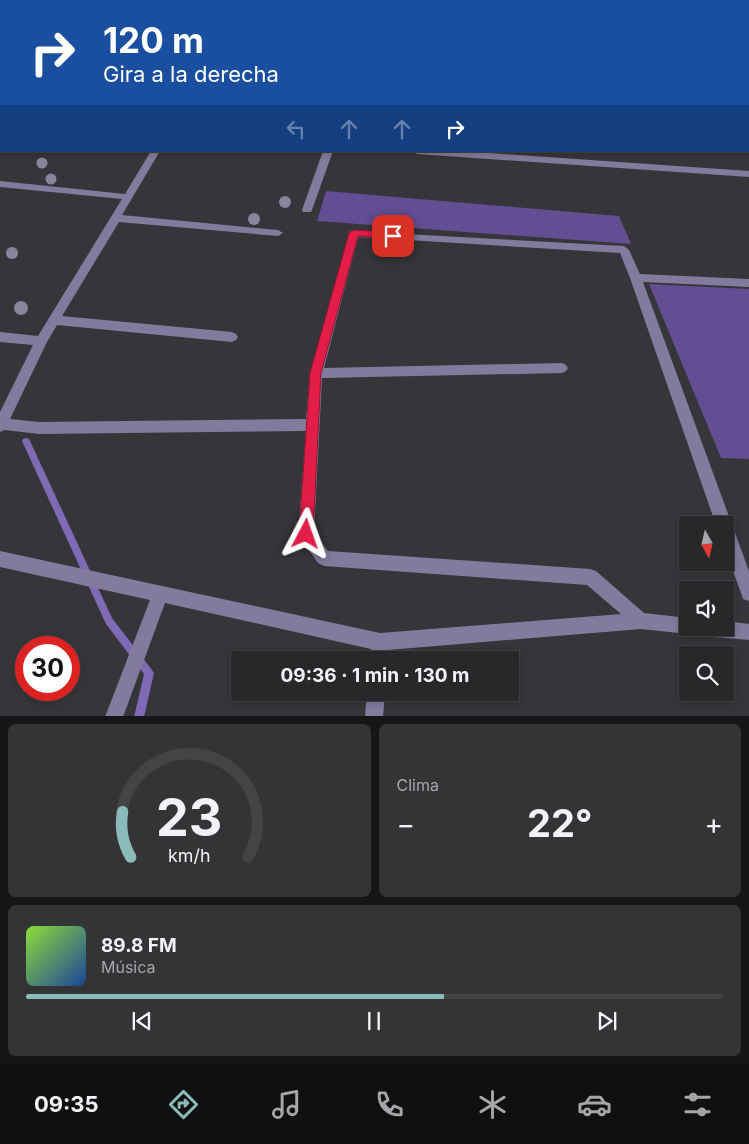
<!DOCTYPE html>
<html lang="es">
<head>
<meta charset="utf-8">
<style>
  body { margin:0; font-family:Inter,sans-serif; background:#343437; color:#f1f3f6; height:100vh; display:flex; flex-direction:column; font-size:19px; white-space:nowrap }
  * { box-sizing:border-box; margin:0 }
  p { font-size:16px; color:#a5a6a9 }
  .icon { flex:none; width:28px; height:28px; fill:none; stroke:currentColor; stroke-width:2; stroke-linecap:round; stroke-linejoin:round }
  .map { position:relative; height:716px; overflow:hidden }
  .details { display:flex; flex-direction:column; gap:8px; padding:8px; background:#161618; flex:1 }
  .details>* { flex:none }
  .top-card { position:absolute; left:0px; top:0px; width:750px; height:152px; box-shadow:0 2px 8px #0003,0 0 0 1px #444447; background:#1a4fa0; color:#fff; overflow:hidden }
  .needle { width:32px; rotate:172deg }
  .tools { position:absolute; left:679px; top:516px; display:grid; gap:10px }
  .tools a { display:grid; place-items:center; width:55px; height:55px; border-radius:0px; background:#28282b; box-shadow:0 2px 8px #0003,0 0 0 1px #444447; font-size:25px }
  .speed { position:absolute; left:15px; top:636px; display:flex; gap:10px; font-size:25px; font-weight:700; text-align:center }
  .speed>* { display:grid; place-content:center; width:65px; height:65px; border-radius:50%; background:#28282b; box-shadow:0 2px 8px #0003,0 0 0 1px #444447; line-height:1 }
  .speed .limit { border:8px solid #d22; background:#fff; color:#111 }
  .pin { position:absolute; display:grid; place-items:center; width:42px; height:42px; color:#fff; margin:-21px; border-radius:10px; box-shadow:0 2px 8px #0006 }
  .me { position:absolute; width:55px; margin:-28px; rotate:4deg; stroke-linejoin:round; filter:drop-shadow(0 0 4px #0008) }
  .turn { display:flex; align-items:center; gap:18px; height:105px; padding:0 20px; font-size:22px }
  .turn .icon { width:65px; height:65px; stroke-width:2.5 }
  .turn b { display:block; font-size:35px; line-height:42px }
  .lanes { display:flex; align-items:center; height:48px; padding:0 20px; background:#0003; justify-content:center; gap:25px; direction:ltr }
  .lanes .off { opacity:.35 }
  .big { font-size:38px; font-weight:700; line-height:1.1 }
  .details .widget { flex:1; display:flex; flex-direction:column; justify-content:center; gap:8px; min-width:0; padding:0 18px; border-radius:8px; background:#343437 }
  .details .dial { align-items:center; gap:0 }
  .dial svg { height:130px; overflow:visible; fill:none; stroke:#444447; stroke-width:7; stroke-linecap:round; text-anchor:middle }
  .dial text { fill:#f1f3f6; stroke:none }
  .song { display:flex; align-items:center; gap:15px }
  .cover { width:60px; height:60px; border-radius:8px; background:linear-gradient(135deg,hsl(90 70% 55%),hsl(220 70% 35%)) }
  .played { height:5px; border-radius:2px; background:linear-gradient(90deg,#8bbbb9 60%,#444447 60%) }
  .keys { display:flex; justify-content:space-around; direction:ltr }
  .heat { display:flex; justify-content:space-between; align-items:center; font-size:28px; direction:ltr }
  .details .tiles { flex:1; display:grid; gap:8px; grid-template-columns:1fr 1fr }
  .widget:last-child { grid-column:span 2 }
  .trip { position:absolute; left:231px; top:651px; width:288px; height:50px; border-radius:0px; background:#28282b; box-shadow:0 2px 8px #0003,0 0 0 1px #444447; font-weight:700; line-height:50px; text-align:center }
  .dock { display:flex; height:80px; justify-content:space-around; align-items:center; background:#101011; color:#a5a6a9 }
  .dock .icon { width:35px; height:35px }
  .dock .current { color:#8bbbb9 }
  .dock b { font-size:22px; color:#f1f3f6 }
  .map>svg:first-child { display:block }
</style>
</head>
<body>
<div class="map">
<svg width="749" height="717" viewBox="0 0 749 717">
  <rect width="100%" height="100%" fill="#363539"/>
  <path fill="#614e93" d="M326 191 619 216 631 244 317 221Z
    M649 284 749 289V459L721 458Z"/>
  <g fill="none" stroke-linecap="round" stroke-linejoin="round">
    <path fill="#7e6ab5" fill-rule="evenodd" d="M26 438 29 439 30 441 112 618 152 670 154 673 144 717H134L144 674 106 624 22 441 23 439Z"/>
    <path fill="#837b9d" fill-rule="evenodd" d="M474 0H480V1H474Z
      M580 0H586V1H580Z
      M678 0H684V1H678Z
      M0 8H1V13H0Z
      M0 82H1V86H0Z
      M151 151H160L122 215 278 230 283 233 278 236 119 222 62 316 232 332 236 334 238 337 236 340 232 342 57 325 47 342 10 419 39 422 306 419 310 373 350 231 624 246 629 250 640 274 749 279V287L643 282 749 571V601L743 599 741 593 725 549V525H716L630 278 620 253 358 237 324 368 562 363 566 365 568 368 566 371 562 373 322 378 314 532 328 551 590 569 596 571 644 613 688 618V628H696L694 632 688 634 641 629 388 650V660H370L371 649 165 603 123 717H105L150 600 0 567V551L380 633 621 614 587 585 324 566 318 563 298 534 306 431 39 434 5 430 0 432V412L33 345 0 342V332L38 336 122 199 0 187V181L125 194Z
      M323 151H333L312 210 311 212H303L302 210Z
      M413 151H461L749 171V177L417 154Z
      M725 621 749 624V640L704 636 698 634 696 628H725Z
      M367 692H385L383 717H365Z"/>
  </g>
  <g fill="#8a849d">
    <circle cx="42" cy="163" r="5.5"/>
    <circle cx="51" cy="179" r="5.5"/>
    <circle cx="285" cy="202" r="6"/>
    <circle cx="254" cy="219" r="6"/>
    <circle cx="12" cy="253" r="6"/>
    <circle cx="21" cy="308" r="7"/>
  </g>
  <path fill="#e11d48" stroke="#92132f" d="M354 230 393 232 397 236 393 239 358 236 321 373 313 534 311 538 306 540 301 538 299 534 310 373 349 233Z"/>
</svg>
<div class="tools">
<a><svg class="needle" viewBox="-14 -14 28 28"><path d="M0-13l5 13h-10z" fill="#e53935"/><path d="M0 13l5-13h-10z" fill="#a5a6a9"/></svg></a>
<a><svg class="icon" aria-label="sound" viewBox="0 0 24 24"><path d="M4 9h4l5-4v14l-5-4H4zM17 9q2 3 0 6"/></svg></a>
<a><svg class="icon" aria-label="search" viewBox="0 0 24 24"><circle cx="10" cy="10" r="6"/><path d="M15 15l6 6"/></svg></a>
</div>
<div class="speed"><div class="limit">30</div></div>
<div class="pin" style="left:393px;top:236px;background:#d93025"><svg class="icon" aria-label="arrive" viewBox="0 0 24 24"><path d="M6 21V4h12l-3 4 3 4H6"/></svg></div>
<svg class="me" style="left:306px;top:534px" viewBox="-20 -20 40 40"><path d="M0-17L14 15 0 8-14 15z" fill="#e11d48" stroke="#fff" stroke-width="4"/></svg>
<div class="trip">09:36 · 1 min · 130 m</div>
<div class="top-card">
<div class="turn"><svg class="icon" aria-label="right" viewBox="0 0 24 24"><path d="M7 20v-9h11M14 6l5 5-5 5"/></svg><div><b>120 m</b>Gira a la derecha</div></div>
<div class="lanes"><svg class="icon off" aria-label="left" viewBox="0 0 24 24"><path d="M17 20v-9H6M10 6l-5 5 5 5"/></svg><svg class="icon off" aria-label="ahead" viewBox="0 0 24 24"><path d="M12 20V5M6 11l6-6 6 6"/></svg><svg class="icon off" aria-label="ahead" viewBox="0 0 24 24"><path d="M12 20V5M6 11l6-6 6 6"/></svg><svg class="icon" aria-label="right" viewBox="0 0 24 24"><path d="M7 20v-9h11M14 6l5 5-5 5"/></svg></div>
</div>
</div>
<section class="details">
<div class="tiles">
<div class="widget dial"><svg viewBox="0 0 100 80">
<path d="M14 69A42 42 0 1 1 86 69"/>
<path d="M14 69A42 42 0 0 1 9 41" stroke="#8bbbb9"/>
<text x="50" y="56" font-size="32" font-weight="700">23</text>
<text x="50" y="72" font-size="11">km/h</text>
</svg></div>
<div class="widget"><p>Clima</p>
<div class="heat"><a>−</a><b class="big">22°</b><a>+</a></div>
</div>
<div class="widget">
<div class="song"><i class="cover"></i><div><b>89.8 FM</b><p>Música</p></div></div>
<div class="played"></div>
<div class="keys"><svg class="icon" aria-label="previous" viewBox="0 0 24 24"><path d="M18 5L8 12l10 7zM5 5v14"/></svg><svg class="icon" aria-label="pause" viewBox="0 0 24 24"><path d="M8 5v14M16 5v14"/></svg><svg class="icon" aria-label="next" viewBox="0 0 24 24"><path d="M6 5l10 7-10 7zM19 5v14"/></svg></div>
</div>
</div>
</section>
<nav class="dock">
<b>09:35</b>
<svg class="icon current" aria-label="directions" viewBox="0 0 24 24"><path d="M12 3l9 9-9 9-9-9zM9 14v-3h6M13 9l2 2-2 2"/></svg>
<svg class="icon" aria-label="music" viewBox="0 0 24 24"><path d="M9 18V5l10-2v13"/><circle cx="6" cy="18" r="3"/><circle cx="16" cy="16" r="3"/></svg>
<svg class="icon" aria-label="phone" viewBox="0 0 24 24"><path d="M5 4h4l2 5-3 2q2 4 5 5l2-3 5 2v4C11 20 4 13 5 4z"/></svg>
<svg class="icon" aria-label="climate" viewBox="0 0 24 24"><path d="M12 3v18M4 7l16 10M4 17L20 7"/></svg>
<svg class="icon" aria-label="car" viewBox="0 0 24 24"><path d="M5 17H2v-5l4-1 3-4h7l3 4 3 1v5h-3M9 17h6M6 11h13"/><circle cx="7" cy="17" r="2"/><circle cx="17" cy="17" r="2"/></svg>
<svg class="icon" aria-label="filters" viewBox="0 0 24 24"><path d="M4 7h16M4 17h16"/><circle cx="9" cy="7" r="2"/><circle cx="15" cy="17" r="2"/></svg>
</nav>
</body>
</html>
